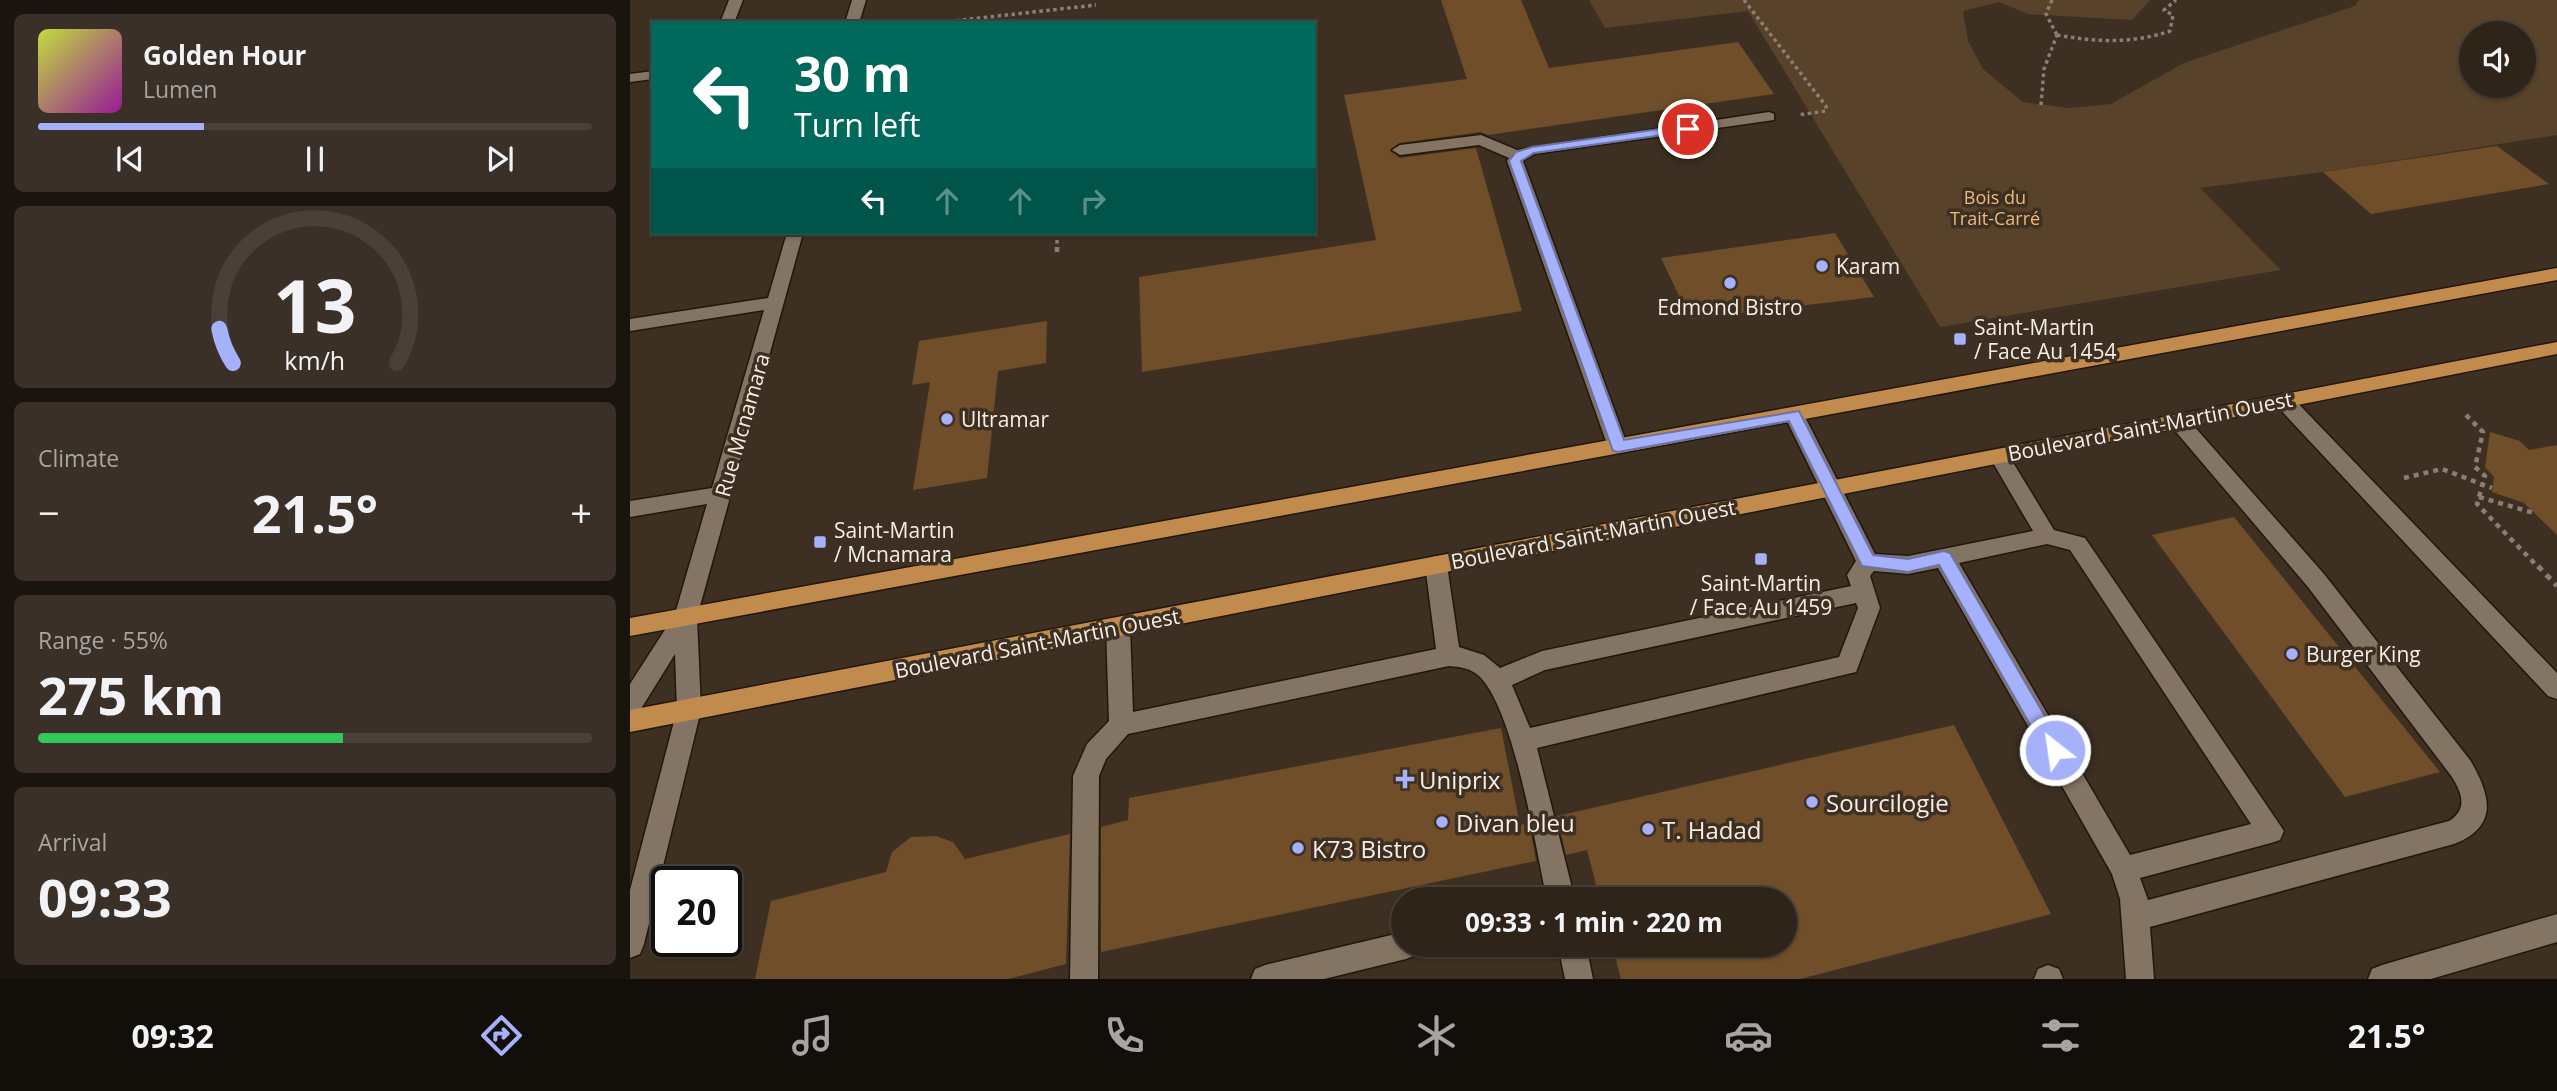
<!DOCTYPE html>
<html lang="en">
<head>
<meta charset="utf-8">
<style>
  body { margin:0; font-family:"Open Sans",sans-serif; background:#3a3027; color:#f1f3f6; height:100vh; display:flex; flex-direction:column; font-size:26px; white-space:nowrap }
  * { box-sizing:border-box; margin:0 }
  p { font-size:23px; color:#a7a4a2 }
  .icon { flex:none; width:38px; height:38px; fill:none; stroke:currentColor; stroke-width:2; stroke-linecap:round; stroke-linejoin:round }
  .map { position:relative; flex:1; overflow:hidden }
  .side { display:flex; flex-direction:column; gap:14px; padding:14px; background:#19140e; width:630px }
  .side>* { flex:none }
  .hud { position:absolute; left:21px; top:21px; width:665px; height:214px; border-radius:0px; box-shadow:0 2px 5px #0004,0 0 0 2px #494139; background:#00695c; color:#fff; overflow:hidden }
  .tools { position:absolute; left:1829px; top:21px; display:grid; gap:14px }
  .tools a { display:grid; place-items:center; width:77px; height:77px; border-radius:50%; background:#2e241a; box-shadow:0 2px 5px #0004,0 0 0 2px #494139; font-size:35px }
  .speed { position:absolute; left:21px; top:866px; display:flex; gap:14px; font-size:35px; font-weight:700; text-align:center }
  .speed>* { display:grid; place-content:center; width:91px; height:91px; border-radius:50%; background:#2e241a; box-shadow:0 2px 5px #0004,0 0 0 2px #494139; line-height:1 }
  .speed .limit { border:4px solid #111; border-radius:10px; background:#fff; color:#111 }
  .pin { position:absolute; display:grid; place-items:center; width:60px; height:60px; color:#fff; margin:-30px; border:4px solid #fff; border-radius:50%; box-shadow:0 2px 7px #0007 }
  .me { position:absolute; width:77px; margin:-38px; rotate:330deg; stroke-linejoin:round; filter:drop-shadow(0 0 5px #0008) }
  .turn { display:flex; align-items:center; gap:24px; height:147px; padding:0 28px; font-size:32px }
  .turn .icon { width:91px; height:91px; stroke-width:2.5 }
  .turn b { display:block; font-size:49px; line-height:60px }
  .lanes { display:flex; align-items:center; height:66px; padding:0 28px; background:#0003; justify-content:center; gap:35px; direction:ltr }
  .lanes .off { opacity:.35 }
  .big { font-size:52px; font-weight:700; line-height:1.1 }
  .side .card { flex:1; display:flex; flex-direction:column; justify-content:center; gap:10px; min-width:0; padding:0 24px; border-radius:10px; background:#3a3027 }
  .side .dial { align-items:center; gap:0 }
  .dial svg { height:182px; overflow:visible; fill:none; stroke:#494139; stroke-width:7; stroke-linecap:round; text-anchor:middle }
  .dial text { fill:#f1f3f6; stroke:none }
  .song { display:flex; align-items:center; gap:21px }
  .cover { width:84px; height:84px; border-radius:10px; background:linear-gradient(135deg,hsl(70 70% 55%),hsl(300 70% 35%)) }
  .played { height:7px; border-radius:4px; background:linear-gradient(90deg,#a6b1fc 30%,#494139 30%) }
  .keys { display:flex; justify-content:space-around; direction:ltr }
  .heat { display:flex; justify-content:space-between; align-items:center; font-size:38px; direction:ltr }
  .charge { height:10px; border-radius:5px; background:linear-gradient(90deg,#34c759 55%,#494139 0) }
  .trip { position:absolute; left:761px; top:887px; width:406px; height:70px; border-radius:35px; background:#2e241a; box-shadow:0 2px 5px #0004,0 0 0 2px #494139; font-weight:700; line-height:70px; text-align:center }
  .tab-bar { display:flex; height:112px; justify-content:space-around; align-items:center; background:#120e0a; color:#a7a4a2 }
  .tab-bar .icon { width:49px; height:49px }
  .tab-bar .on { color:#a6b1fc }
  .tab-bar b { font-size:32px; color:#f1f3f6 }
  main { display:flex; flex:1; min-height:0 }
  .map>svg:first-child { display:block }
</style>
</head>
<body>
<main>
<section class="side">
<div class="card">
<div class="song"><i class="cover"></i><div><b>Golden Hour</b><p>Lumen</p></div></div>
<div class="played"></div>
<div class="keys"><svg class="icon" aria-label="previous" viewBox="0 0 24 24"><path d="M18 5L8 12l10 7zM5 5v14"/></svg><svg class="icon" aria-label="pause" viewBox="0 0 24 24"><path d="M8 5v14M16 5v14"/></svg><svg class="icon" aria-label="next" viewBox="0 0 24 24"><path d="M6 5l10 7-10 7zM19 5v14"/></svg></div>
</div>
<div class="card dial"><svg viewBox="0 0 100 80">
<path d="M14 69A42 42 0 1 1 86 69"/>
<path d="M14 69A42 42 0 0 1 8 54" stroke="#a6b1fc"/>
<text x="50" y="56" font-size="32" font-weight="700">13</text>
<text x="50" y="72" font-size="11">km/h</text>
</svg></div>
<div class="card"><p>Climate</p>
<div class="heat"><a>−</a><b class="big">21.5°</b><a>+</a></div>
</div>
<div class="card"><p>Range · 55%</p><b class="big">275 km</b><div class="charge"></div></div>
<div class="card"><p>Arrival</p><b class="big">09:33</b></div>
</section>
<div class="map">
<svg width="1927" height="979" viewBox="0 0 1927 979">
  <rect width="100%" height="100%" fill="#3d3022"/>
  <path fill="#58422a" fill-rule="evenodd" d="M959 0H1520L1502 20 1398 14 1369 2 1333 11 1338 41 1353 69 1393 102 1439 108 1481 104 1554 63 1725 6 1729 0H1927V135L1693 172 1570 188 1651 270 1310 327 1118 11 975 28ZM1841 33H1894V86H1841Z"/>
  <path fill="#6f4e29" d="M811 0H891L919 68 1108 42 1144 94 858 135 851 132 769 143 760 151 770 158 846 148 892 311 512 372 509 277 746 240 714 95 837 79Z
    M1867 146 1919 184 1741 214 1693 172Z
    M1205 233 1244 297 1060 319 1031 258Z
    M417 321 416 363 368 371 357 478 283 490 300 382 282 385 289 341Z
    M1860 432 1890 441 1899 450 1927 445V535L1894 503 1862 492 1864 477 1855 467Z
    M1604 517 1810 772 1715 797 1522 535Z
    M1324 725 1421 914 1170 979H991L982 945H1155V900H970L957 850 936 855 927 816Z
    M871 728 890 825 899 823 906 861 471 952V827L498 820 499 798Z
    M440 834 436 964 378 979H125L141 901 256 872 262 852 281 837 306 836 323 842 335 859Z"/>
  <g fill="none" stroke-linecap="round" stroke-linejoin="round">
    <defs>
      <path id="minor" d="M99 0H113L104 23H90Z
        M222 0H236L229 23H215Z
        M23 71V79L0 82V74Z
        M1139 112 1144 114V120L904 154 893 161 998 447 995 452H981L978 447 877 161 879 158 849 145 770 155 762 150 770 145 851 135 887 150Z
        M157 233H173L67 617 71 710 14 944 10 954 0 958V890L47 710 45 654 9 712 0 716V684L45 614 77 504 0 517V501L82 488 134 310 0 331V319L138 298Z
        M1653 393 1660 395 1927 673V699L1918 696 1646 405 1643 400Z
        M1164 408 1174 415 1245 554 1278 556 1403 531 1359 456 1362 451H1376L1424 530 1455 538 1654 831 1650 840 1641 843 1510 878 1518 900 1819 821C1838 809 1832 793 1822 777L1678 587 1541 426 1538 421 1541 416H1555L1694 574 1840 760C1861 795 1869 827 1824 844L1520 927 1524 979H1496L1490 899 1482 874 1308 568 1278 574 1244 571 1240 576 1250 608 1226 672 907 748 945 900H917C906 849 884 709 849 676 840 668 830 667 819 666L498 734 476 759 469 776 468 979H440L443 776 457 744 479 721 476 627 480 620 488 618 496 620 500 627 503 712 806 649 795 565 798 559 806 556 814 559 817 565 829 647 854 655 870 668 912 651 1221 586 1217 575 1226 561 1154 415ZM1417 544 1440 550 1621 824 1500 855 1329 563ZM1226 603 1228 608 1209 657 900 728 882 685 915 670Z
        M1927 914V942L1801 979H1738L1742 969 1752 965Z
        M774 932V945H790L786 955 776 959 694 979H621L625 969 635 965Z
        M928 945H956L963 979H935Z
        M1418 965 1429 969 1433 979H1404L1408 969Z"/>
      <path id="major" d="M1927 268V280L0 636V618Z
        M1927 342V354L0 732V710Z"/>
    </defs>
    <use href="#minor" stroke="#23170a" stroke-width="3"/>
    <use href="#major" stroke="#23170a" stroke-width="3"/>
    <path stroke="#8a7f73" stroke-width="3.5" stroke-dasharray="3.5 3.5" stroke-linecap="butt" d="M1114 0 1196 106V111L1168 115
      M1422 0 1416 14 1427 35
      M305 23 466 5
      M1427 35C1466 42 1502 44 1540 31L1543 15 1534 10 1546 0
      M1411 105 1414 69 1427 35
      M427 233V249"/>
    <path stroke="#8a7f73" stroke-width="4.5" stroke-dasharray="5 5" stroke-linecap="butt" d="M427 247V256
      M1836 415 1853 432 1845 467 1855 476 1847 504 1909 568
      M1774 478 1812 469 1862 488
      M1849 497 1904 513"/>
    <path stroke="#8a7f73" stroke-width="5" stroke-dasharray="6 6" stroke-linecap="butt" d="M1908 566 1927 586"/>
    <use href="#minor" fill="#837464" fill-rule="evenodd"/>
    <use href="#major" fill="#c08b4d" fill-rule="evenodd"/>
  </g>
  <path fill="#a6b1fc" stroke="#6c73a4" stroke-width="2" d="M1058 125 1062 126V131L904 153 891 161 994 440 1169 411 1243 555 1278 559 1314 551 1320 553 1431 744 1434 750 1431 756 1425 758 1418 756 1309 565 1278 572 1232 566 1159 421 988 452 983 451 879 161 886 152 902 147Z"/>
  <g fill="#a6b1fc" stroke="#3d3022" stroke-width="2.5">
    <circle cx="1192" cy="266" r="7"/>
    <circle cx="1100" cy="283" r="7"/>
    <rect x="1323" y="332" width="14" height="14" rx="3.5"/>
    <circle cx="317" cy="419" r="7"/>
    <rect x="183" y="535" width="14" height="14" rx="3.5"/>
    <rect x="1124" y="552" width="14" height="14" rx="3.5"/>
    <circle cx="1662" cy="654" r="7"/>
    <path d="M771.5 768.5h7v7h7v7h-7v7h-7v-7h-7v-7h7z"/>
    <circle cx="1182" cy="802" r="7"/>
    <circle cx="812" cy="822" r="7"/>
    <circle cx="1018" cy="829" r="7"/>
    <circle cx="668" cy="848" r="7"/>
  </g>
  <g text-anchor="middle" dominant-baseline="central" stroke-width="7" stroke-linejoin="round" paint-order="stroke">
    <g font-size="18" fill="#efb87d" stroke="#3d3022">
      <text x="1365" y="197">Bois du<tspan x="1365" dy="21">Trait-Carré</tspan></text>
    </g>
    <g font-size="21" fill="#f6ede4" stroke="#3d3022" text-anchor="start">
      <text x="1206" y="266">Karam</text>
      <text x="1100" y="307" text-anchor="middle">Edmond Bistro</text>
      <text x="1344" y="327">Saint-Martin<tspan x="1344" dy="24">/ Face Au 1454</tspan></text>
      <text x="331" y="419">Ultramar</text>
      <text x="204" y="530">Saint-Martin<tspan x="204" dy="24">/ Mcnamara</tspan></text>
      <text x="1131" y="583" text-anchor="middle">Saint-Martin<tspan x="1131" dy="24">/ Face Au 1459</tspan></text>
      <text x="1676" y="654">Burger King</text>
    </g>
    <g font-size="21" fill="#f6ede4" stroke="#3d3022">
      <text transform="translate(112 425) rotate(-74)">Rue Mcnamara</text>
      <text transform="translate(1520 426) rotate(-11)">Boulevard Saint-Martin Ouest</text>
      <text transform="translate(963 534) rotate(-11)">Boulevard Saint-Martin Ouest</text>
      <text transform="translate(407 643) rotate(-11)">Boulevard Saint-Martin Ouest</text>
    </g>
    <g font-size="24" fill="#f6ede4" stroke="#3d3022" text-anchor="start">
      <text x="789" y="779">Uniprix</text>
      <text x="1196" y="802">Sourcilogie</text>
      <text x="826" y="822">Divan bleu</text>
      <text x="1032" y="829">T. Hadad</text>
      <text x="682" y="848">K73 Bistro</text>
    </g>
  </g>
</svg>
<div class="tools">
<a><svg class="icon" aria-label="sound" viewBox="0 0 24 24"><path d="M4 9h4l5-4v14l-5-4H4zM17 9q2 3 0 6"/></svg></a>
</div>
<div class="speed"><div class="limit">20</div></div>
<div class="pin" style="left:1058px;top:129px;background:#d93025"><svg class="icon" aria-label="arrive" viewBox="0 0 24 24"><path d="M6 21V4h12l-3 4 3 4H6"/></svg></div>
<svg class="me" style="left:1425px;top:750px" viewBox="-20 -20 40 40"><circle r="17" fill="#a6b1fc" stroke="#fff" stroke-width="3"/><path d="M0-11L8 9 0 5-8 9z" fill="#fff"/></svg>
<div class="trip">09:33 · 1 min · 220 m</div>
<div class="hud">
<div class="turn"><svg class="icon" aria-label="left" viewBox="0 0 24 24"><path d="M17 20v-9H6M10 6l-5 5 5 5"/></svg><div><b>30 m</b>Turn left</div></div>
<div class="lanes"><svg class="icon" aria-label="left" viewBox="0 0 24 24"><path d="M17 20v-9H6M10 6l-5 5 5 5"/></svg><svg class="icon off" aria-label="ahead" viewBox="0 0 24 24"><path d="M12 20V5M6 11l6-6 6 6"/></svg><svg class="icon off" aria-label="ahead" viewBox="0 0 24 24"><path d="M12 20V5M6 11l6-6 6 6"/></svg><svg class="icon off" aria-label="right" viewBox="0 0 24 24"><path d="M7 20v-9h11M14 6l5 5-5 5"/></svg></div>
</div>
</div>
</main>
<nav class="tab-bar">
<b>09:32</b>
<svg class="icon on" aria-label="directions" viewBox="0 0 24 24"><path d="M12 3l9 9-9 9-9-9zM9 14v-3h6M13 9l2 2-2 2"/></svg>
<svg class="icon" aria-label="music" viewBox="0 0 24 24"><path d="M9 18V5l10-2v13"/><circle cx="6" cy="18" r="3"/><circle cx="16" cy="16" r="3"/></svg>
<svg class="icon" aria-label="phone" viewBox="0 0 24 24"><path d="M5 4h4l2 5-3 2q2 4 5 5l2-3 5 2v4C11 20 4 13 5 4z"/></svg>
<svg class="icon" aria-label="climate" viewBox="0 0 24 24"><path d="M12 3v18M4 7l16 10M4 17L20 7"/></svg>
<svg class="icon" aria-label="car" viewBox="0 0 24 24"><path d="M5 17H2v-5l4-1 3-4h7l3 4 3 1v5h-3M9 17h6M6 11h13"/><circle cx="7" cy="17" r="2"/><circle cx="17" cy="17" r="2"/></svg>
<svg class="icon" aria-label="filters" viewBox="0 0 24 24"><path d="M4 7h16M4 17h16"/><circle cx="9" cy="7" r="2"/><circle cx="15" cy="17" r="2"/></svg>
<b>21.5°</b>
</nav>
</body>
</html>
